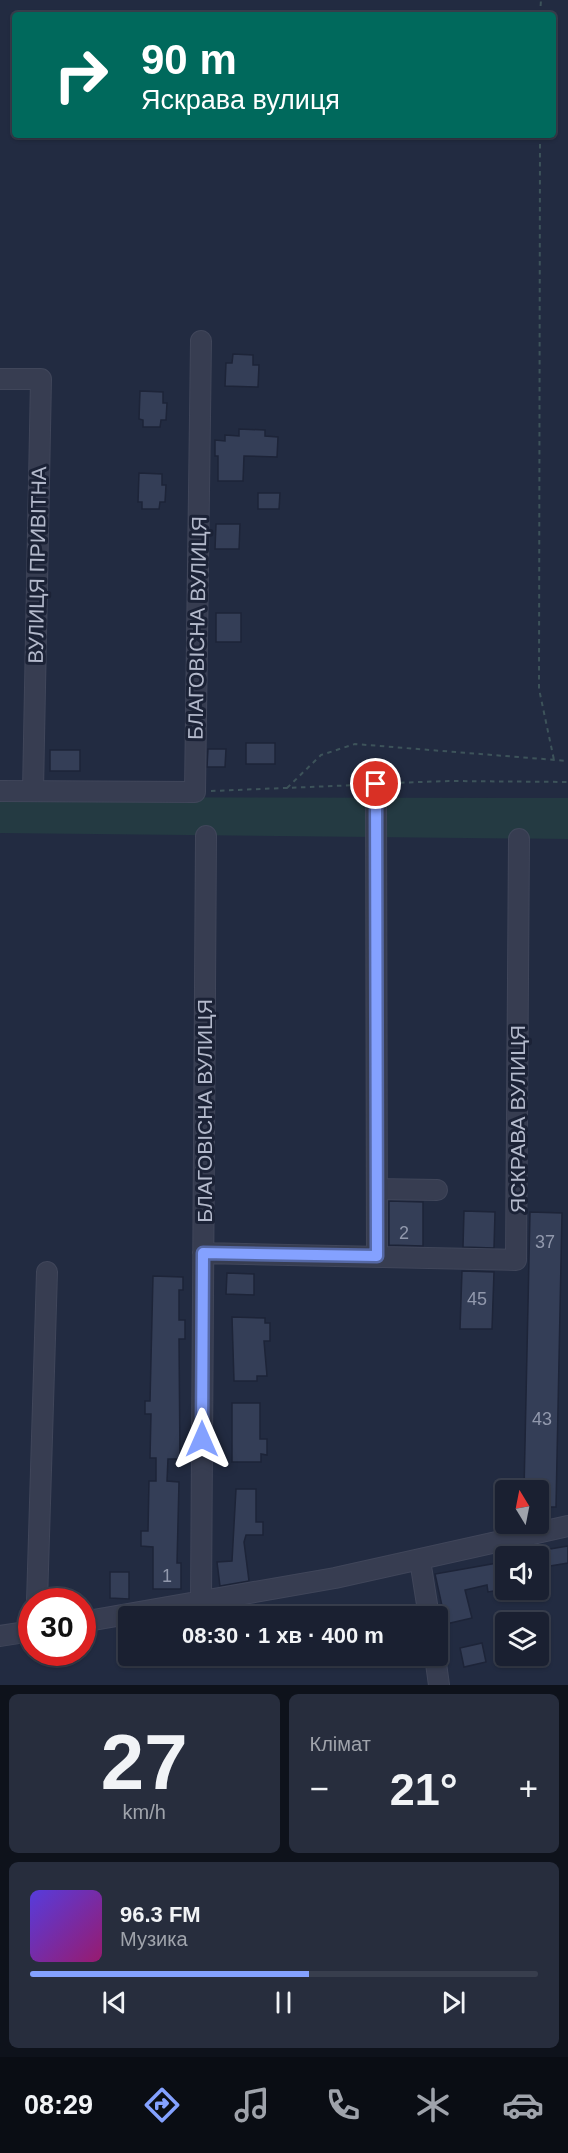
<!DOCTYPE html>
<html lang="uk">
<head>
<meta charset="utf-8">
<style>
  body { margin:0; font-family:Helvetica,sans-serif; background:#272d3d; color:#f1f3f6; height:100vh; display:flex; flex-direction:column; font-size:22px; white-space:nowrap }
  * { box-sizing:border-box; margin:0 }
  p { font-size:20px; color:#9fa3ab }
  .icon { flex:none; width:33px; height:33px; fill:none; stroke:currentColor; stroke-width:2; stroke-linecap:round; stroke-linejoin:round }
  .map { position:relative; height:1685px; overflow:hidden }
  .details { display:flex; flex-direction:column; gap:9px; padding:9px; background:#0e121b; flex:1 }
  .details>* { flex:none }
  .hud { position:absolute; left:12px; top:12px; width:544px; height:126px; border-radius:6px; box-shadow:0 2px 4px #0004,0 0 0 2px #383e4d; background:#00695c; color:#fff; overflow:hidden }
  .needle { width:39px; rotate:350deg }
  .controls { position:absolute; left:495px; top:1480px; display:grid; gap:12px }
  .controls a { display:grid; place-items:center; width:54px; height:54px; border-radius:6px; background:#1a2031; box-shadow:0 2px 4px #0004,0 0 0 2px #383e4d; font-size:30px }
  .speed { position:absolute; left:18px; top:1588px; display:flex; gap:12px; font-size:30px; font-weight:700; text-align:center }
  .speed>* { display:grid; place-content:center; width:78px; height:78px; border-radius:50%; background:#1a2031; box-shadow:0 2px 4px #0004,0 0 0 2px #383e4d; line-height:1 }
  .speed .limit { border:9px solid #d22; background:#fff; color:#111 }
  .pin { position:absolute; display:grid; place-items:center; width:51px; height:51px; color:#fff; margin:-26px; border:3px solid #fff; border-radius:50%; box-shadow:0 2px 6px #0007 }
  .me { position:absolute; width:66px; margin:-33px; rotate:0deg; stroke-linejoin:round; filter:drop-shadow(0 0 4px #0008) }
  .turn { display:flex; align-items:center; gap:21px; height:126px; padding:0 30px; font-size:27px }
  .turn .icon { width:78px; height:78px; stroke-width:2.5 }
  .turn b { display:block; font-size:42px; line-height:51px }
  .big { font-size:45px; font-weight:800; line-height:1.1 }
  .details .card { flex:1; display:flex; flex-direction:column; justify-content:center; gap:9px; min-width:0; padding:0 21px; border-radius:9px; background:#272d3d }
  .details .dial { align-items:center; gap:0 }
  .dial b { font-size:78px; line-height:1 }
  .song { display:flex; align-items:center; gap:18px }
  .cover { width:72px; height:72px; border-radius:9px; background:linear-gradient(135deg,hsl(250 70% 55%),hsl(320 70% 35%)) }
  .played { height:6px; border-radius:3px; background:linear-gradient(90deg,#84a1ff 55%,#383e4d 55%) }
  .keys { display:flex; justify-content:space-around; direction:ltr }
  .heat { display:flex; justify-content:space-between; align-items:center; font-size:33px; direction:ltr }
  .details .tiles { flex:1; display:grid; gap:9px; grid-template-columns:1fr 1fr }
  .card:last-child { grid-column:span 2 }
  .trip { position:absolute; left:118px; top:1606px; width:330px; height:60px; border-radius:6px; background:#1a2031; box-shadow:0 2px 4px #0004,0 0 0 2px #383e4d; font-weight:800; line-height:60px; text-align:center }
  .tab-bar { display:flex; height:96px; justify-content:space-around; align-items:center; background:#0a0d14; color:#9fa3ab }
  .tab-bar .icon { width:42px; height:42px }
  .tab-bar .active { color:#84a1ff }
  .tab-bar b { font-size:27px; color:#f1f3f6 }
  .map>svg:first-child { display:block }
</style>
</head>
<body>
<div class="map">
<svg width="568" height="1685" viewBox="0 0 568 1685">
  <rect width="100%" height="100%" fill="#222b41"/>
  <path fill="#243a42" d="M0 797 568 798V839L0 833Z"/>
  <path fill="#343e57" stroke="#1d2438" stroke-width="1.5" d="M233 354 253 355V365H259L258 387 225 386 226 363H232Z
    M140 391 163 392V403H167L166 420H161L160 427H143V420L139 419Z
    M239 429 265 430V436L278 437 277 457 244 456 243 481H218V456H215V440L225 441V435L239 436Z
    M139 473 162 474V485H166L165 502H160L159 509H142V502H138Z
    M258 493H280L279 509H258Z
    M216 524H240L239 549H215Z
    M216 613H241V642H216Z
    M246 743H275V764H246Z
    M208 749H226L225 767H207Z
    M50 750H80V771H50Z
    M389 1201 423 1202V1246L389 1245Z
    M464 1211 495 1212 494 1248 463 1247Z
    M530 1212 562 1213 556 1507H538V1491H524Z
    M462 1271 494 1272 492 1329H460Z
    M227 1273 254 1274V1295L226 1294Z
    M153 1276 183 1277V1290H179V1320H185V1339H179L180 1459H168L167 1481 179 1482 177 1563H181V1589H153V1547L141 1546V1531H148L149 1481H156V1458H150L151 1414H145V1401H150Z
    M232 1317 265 1318V1323H270V1341H264L267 1376H257V1381H234Z
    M232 1403H260V1439H267V1455L261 1454V1462H232Z
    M236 1489H256V1522H263V1535H246L244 1542 249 1581 220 1586 217 1562 232 1561Z
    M568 1546V1563L538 1568V1551Z
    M503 1562 506 1589 488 1592 487 1585 465 1590 472 1618 446 1624 435 1574Z
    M110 1572H129V1599L110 1598Z
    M482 1643 486 1662 464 1667 460 1648Z"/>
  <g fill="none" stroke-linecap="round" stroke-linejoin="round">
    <defs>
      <path id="minor" d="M0 379H41L33 791
        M376 784 377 1256
        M0 791 195 792 201 341
        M377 1189 437 1190
        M203 1253 516 1260 519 839
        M420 1560 429 1617
        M37 1602 47 1272
        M201 1602 206 836
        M82 1622 335 1578 568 1526
        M0 1636 32 1631
        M435 1656 439 1685"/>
    </defs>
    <use href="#minor" stroke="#40465a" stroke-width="22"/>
    <path stroke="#3d535a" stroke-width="2" stroke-dasharray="4.5 4.5" stroke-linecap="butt" d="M540 15 541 0
      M540 135 539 689 554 760
      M391 783 449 781 568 782
      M287 788 321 755 355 744 568 761
      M211 791 358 785"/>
    <use href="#minor" stroke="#373d51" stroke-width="20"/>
  </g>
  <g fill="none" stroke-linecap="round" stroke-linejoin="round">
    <defs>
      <path id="route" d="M202 1439 203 1253 377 1256 376 784"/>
    </defs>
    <use href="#route" stroke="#5669a6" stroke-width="15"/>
    <use href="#route" stroke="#84a1ff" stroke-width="10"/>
  </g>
  <g text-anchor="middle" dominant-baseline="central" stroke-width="6" stroke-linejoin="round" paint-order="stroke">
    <g font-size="18" fill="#9198ac">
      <text x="404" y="1233">2</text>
      <text x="545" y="1242">37</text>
      <text x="477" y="1299">45</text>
      <text x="542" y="1419">43</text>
      <text x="167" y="1576">1</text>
    </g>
    <g font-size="21" fill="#b3b9cb" stroke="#1b2236">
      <text transform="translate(37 565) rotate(-89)">ВУЛИЦЯ ПРИВІТНА</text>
      <text transform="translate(197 628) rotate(-89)">БЛАГОВІСНА ВУЛИЦЯ</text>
      <text transform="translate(204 1111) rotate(-90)">БЛАГОВІСНА ВУЛИЦЯ</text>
      <text transform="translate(517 1119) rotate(-90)">ЯСКРАВА ВУЛИЦЯ</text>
    </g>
  </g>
</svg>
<div class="controls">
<a><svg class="needle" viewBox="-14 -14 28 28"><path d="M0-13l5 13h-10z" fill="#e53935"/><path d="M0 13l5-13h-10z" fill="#9fa3ab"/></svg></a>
<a><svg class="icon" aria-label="sound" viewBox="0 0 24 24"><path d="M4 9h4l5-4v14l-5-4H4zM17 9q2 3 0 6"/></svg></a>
<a><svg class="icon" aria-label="layers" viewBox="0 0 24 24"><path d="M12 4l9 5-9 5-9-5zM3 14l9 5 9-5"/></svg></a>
</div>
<div class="speed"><div class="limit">30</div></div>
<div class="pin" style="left:376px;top:784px;background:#d93025"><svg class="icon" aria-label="arrive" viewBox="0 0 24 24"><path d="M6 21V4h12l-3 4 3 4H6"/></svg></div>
<svg class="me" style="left:202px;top:1439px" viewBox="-20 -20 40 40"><path d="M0-17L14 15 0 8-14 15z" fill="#84a1ff" stroke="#fff" stroke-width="4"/></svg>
<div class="trip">08:30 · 1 хв · 400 m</div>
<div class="hud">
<div class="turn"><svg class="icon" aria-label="right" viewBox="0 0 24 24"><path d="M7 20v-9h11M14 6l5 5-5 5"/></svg><div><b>90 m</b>Яскрава вулиця</div></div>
</div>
</div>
<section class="details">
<div class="tiles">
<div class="card dial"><b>27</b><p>km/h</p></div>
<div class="card"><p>Клімат</p>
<div class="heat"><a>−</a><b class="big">21°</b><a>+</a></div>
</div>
<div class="card">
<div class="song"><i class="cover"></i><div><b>96.3 FM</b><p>Музика</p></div></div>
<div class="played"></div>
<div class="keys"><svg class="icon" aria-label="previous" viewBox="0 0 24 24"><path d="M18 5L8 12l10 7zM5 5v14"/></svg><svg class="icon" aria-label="pause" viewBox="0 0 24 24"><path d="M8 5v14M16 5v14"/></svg><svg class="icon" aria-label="next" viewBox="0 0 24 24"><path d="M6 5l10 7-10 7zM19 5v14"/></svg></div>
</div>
</div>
</section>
<nav class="tab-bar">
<b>08:29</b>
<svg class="icon active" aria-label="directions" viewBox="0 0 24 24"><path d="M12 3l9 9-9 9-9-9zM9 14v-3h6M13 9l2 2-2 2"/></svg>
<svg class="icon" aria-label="music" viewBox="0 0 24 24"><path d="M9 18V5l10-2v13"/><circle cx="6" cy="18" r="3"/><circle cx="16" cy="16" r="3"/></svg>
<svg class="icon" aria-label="phone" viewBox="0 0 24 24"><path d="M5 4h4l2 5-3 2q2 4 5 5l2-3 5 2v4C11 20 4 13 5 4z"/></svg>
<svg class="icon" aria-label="climate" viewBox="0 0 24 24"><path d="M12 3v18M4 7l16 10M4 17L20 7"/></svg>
<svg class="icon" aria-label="car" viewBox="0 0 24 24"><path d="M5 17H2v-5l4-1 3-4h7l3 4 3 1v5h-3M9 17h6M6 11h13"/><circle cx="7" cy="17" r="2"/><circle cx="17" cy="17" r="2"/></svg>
</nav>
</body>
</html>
